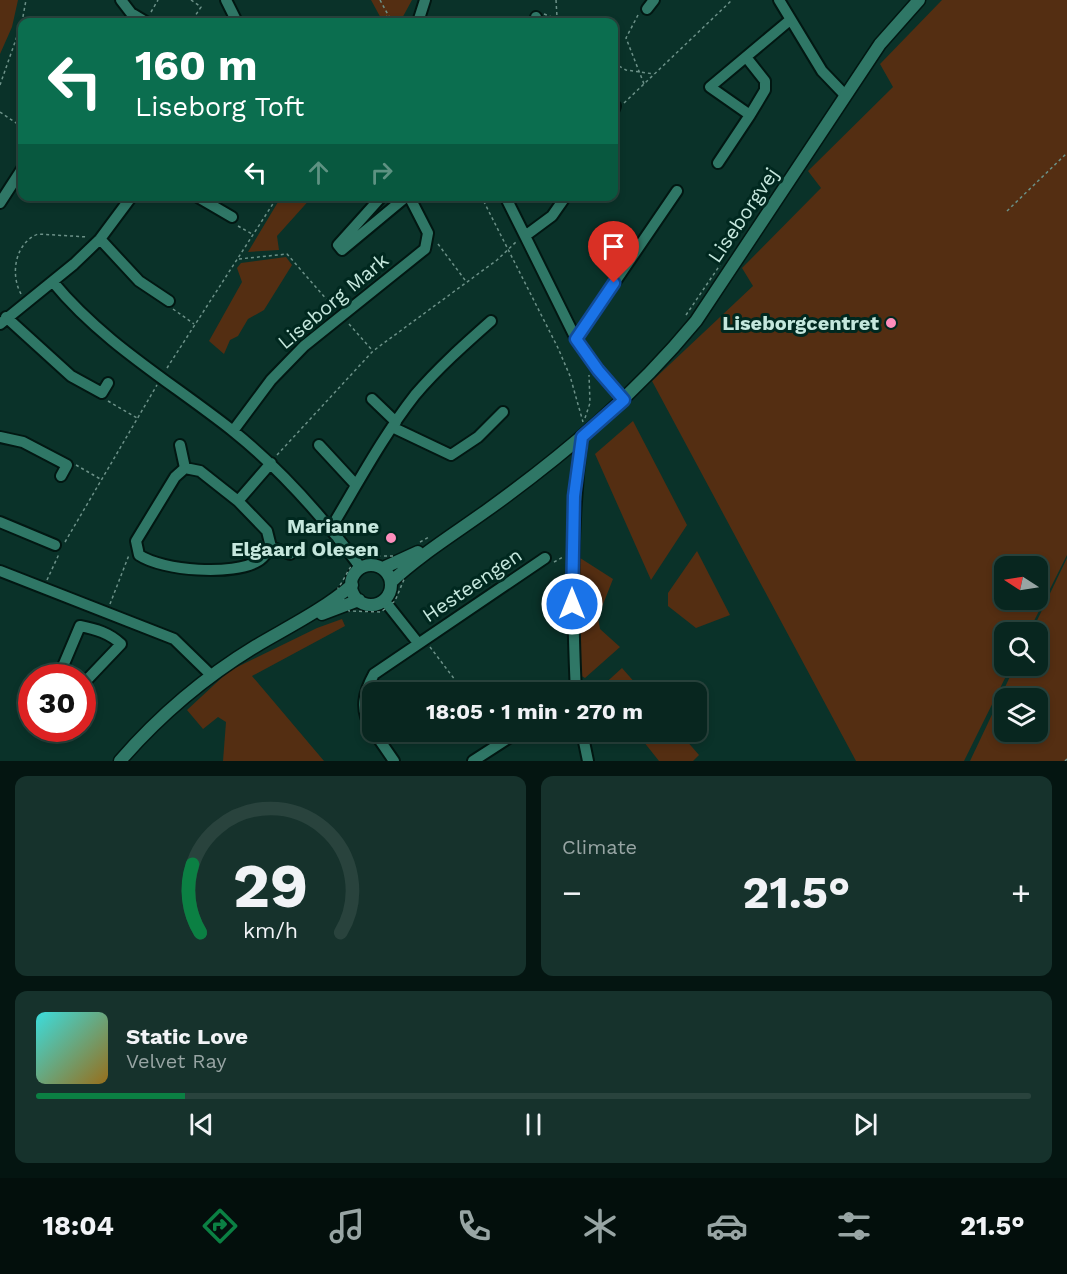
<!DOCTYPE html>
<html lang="en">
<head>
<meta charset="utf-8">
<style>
  body { margin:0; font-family:"Work Sans",sans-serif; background:#16322c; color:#f1f3f6; height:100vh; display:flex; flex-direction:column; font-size:22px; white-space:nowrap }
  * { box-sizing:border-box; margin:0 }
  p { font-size:20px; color:#98a5a4 }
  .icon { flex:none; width:33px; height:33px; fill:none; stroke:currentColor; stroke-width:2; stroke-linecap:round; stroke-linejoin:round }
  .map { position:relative; height:761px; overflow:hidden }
  .side { display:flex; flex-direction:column; gap:15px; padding:15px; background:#041511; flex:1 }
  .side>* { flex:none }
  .top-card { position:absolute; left:18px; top:18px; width:600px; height:183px; border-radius:12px; box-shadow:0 3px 9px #0003,0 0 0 2px #29433d; background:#0b6e4f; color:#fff; overflow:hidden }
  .needle { width:39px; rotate:282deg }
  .tools { position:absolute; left:994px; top:556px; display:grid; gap:12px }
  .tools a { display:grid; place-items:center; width:54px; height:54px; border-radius:12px; background:#08261f; box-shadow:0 3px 9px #0003,0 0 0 2px #29433d; font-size:30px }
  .speed { position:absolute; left:18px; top:664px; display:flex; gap:12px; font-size:30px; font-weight:700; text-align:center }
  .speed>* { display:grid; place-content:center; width:78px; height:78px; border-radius:50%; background:#08261f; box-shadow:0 3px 9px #0003,0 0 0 2px #29433d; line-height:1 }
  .speed .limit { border:9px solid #d22; background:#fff; color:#111 }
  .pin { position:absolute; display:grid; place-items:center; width:51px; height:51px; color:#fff; margin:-62px -26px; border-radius:50% 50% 50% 0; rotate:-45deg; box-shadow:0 0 6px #0007 }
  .pin .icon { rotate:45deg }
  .me { position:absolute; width:66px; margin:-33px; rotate:0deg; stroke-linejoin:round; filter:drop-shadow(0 0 4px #0008) }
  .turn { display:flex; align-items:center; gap:21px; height:126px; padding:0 18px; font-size:27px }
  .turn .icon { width:78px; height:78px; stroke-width:2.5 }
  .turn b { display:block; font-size:42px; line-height:51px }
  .lanes { display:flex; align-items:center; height:57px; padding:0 18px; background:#0003; justify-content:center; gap:30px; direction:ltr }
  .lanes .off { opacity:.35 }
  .big { font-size:45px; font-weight:700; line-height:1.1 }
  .side .tile { flex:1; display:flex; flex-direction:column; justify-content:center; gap:9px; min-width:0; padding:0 21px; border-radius:12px; background:#16322c }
  .side .dial { align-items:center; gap:0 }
  .dial svg { height:156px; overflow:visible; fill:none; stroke:#29433d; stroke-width:7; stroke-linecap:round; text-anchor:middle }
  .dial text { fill:#f1f3f6; stroke:none }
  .song { display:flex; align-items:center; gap:18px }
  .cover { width:72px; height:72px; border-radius:9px; background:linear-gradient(135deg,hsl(180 70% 55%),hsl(40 70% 35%)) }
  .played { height:6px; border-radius:3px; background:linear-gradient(90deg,#0b8043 15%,#29433d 15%) }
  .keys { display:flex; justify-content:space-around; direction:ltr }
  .heat { display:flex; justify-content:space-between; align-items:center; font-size:33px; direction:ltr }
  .side .tiles { flex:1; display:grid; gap:15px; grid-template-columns:1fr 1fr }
  .tile:last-child { grid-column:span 2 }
  .trip { position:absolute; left:362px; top:682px; width:345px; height:60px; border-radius:12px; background:#08261f; box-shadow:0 3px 9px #0003,0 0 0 2px #29433d; font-weight:700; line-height:60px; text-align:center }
  .dock { display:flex; height:96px; justify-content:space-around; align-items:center; background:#030f0c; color:#98a5a4 }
  .dock .icon { width:42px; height:42px }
  .dock .current { color:#0b8043 }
  .dock b { font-size:27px; color:#f1f3f6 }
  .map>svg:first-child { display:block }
</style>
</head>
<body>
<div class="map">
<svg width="1067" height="761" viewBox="0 0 1067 761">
  <rect width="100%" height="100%" fill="#0a3229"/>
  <path fill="#542e12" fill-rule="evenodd" d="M0 0H18L12 27 0 54Z
    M371 0H412L400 22H383Z
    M942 0H1067V555L1028 633H1005V666H1011L964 761H856L652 381 753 286 742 268 821 188 808 171 893 87 880 64ZM1005 567H1038V600H1005Z
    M281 197H312L277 236 279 250 248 252Z
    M286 257 292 265 264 310 248 319 238 336 230 340 224 354 209 341 242 282 237 268 241 263Z
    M633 421 687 525 651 580 595 454Z
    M697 551 730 615 696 628 668 606V593Z
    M577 556 613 579 598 617 600 629 620 647 585 678 580 675Z
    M1067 558V761H970L1015 666H1038V633H1031ZM1005 699H1038V732H1005Z
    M342 619 345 626 252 676 324 761H223L226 722 218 717 203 729 187 710 229 671 317 628Z
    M622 668 644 693H604L600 688Z
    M636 732H679L699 755 693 761H659Z"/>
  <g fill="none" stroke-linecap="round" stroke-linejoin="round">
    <defs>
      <path id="minor" d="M121 0 131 13 146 22
        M226 0 237 22
        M779 0 822 71 845 95
        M647 9 654 0
        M418 22 425 0
        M535 22 536 17
        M746 57 765 81V90L750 115 710 87 790 20
        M614 109 615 106
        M718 163 750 115
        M196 196 232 217
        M382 196 338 245 342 250 407 196
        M505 196 525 236
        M566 196 552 216 525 236 576 339
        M0 203 22 169
        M100 239 139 281 169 301
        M53 282C103 343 171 382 233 431 283 471 323 517 361 568
        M6 317 71 376 102 393 108 383
        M0 324 74 264 100 239 132 196
        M372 399 396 422
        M624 400 598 370 576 339 677 191
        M392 427 451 455 478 437 503 412
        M233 431 271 380 304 346 425 249 428 233 409 196
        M0 437 23 442 67 465 61 476
        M180 445 185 468
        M319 445 356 485
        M238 501 267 531 271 547C267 552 264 558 258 561 233 576 163 571 139 555L136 541 175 477 185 468 200 471 238 501 271 463
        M0 522 55 545
        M331 528C358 483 383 436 415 395 438 368 465 344 491 321
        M271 547 290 554
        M0 571 174 639 212 676
        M384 600 418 643
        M58 678 80 626C96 629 109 633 121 644L82 685
        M576 693C572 605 571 525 582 437
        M372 729C359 710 364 692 374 674L545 558
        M374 732 394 761
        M582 732 588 761
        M473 761 518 732"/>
      <path id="tertiary" d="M351 585a20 20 0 1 1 40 0a20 20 0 1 1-40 0Z
        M383 568 418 552
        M391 582C420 555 454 534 486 511 564 455 635 395 696 321L880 44 919 0
        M322 614 359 600
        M120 761C159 716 205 677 256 646 288 627 323 610 352 585"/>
    </defs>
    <use href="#minor" stroke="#021712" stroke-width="14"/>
    <use href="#tertiary" stroke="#021712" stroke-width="15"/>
    <path stroke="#6c9188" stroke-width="1.5" stroke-dasharray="3 3" stroke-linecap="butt" d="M191 0 201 7 191 22
      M380 0 392 22
      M556 0 557 17
      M151 12 158 0
      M544 14 565 22
      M638 15 626 38 644 84
      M383 22 387 16
      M614 63 626 70 654 74
      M0 85 22 22 26 0
      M624 103 732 0
      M0 112 22 127
      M481 196 558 348 570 376 583 422
      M1007 211 1067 153
      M238 226 252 234
      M438 244 465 280
      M239 259 287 254 335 309
      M21 294C10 274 15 243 38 234L88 237
      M173 309 194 324
      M686 315 720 265
      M349 324 373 351
      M167 368 278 196
      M108 401 137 418
      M585 418 590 403 589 375
      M277 455 373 351 497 260 516 242
      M76 465 102 480
      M65 542 157 385
      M420 542 429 537
      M372 556H393L405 577 395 601 381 612 349 611 338 588C350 572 349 558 372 556Z
      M554 562 563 557
      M47 580 59 554
      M110 604 129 555
      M430 647 465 693
      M1065 761 1067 759"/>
    <use href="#minor" stroke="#2f7766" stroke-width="10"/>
    <use href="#tertiary" stroke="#2f7766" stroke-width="12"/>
  </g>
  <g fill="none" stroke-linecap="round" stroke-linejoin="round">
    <defs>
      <path id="route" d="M572 604 574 496 582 437 624 400 598 370 576 339 614 283"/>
    </defs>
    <use href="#route" stroke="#114b97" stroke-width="15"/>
    <use href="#route" stroke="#1a73e8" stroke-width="10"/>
  </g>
  <g fill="#fe8ebc" stroke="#00281f" stroke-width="2">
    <circle cx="891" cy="323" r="6"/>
    <circle cx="391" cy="538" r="6"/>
  </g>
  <g text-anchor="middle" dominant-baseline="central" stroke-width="6" stroke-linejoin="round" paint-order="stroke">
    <g font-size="20" fill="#c5e7dd" stroke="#00281f">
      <text transform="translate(743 215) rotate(-56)">Liseborgvej</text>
      <text transform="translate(333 301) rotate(-40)">Liseborg Mark</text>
      <text transform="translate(472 585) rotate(-34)">Hesteengen</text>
    </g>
    <g font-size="20" font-weight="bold" fill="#c5e7dd" stroke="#00281f" text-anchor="end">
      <text x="879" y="323">Liseborgcentret</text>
      <text x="379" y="526">Marianne<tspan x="379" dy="23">Elgaard Olesen</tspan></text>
    </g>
  </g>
</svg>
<div class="tools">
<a><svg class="needle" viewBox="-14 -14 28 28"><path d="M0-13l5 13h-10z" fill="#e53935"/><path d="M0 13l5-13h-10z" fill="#98a5a4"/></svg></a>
<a><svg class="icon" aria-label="search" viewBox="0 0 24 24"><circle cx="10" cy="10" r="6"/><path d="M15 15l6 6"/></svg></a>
<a><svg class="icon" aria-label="layers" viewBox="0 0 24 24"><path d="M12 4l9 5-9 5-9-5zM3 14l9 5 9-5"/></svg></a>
</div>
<div class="speed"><div class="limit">30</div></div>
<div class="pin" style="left:614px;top:283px;background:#d93025"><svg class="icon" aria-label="arrive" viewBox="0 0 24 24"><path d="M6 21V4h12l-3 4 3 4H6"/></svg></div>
<svg class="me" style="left:572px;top:604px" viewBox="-20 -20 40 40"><circle r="17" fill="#1a73e8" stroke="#fff" stroke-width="3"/><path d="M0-11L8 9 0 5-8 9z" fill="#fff"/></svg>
<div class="trip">18:05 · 1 min · 270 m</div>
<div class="top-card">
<div class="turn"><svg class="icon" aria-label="left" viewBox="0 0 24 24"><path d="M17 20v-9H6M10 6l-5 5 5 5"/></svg><div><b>160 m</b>Liseborg Toft</div></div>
<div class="lanes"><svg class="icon" aria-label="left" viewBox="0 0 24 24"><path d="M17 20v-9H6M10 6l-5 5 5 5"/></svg><svg class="icon off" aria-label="ahead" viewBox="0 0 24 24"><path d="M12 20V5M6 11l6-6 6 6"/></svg><svg class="icon off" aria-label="right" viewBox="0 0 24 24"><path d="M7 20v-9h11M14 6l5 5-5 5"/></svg></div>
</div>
</div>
<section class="side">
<div class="tiles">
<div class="tile dial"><svg viewBox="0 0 100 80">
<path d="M14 69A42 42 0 1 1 86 69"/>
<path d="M14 69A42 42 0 0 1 10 34" stroke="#0b8043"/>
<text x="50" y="56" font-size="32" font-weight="700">29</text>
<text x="50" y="72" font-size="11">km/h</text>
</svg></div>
<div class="tile"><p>Climate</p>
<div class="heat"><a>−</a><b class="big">21.5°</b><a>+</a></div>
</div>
<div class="tile">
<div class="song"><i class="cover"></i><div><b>Static Love</b><p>Velvet Ray</p></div></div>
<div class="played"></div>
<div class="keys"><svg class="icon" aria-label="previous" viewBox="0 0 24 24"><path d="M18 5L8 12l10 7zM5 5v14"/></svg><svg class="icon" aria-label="pause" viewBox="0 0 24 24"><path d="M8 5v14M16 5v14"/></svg><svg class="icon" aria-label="next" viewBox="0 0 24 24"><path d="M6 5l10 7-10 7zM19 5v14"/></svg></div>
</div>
</div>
</section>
<nav class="dock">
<b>18:04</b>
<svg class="icon current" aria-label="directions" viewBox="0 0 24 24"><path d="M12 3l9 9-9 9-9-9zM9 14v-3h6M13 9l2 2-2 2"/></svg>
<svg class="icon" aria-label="music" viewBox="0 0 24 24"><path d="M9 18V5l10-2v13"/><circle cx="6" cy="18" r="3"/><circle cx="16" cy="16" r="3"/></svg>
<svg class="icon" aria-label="phone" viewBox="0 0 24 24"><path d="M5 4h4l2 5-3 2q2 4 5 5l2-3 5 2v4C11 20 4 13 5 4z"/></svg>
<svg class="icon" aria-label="climate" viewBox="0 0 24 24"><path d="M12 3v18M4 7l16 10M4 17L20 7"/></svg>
<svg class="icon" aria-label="car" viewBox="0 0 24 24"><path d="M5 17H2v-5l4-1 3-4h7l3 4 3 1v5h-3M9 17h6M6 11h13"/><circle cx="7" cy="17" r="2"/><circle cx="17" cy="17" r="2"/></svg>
<svg class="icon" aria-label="filters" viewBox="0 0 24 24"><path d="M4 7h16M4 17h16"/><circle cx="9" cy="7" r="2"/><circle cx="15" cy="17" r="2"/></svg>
<b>21.5°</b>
</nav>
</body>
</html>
